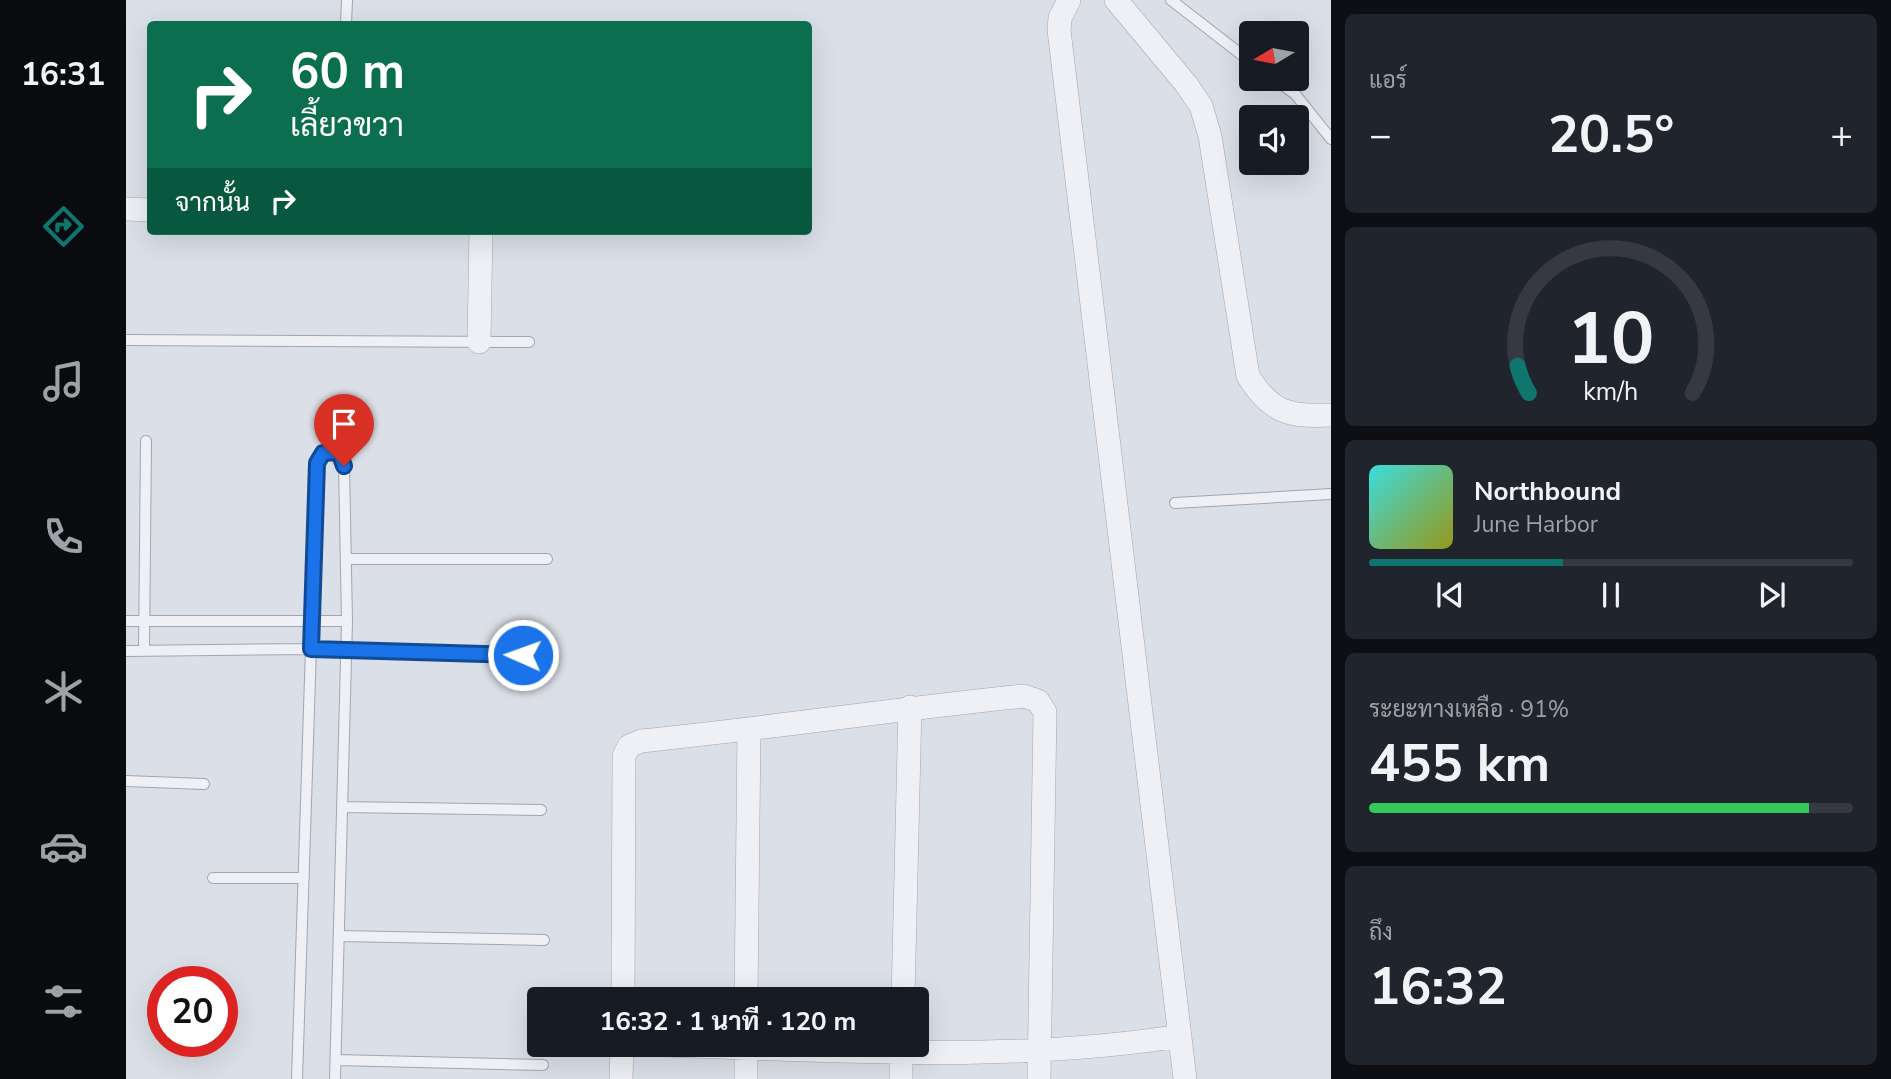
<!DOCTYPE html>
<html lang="th">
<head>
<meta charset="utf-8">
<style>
  body { margin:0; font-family:"Nunito Sans",Sarabun,sans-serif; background:#20242c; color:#f1f3f6; height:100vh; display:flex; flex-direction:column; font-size:26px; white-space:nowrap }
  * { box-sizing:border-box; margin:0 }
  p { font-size:23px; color:#9ea1a6 }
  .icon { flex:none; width:38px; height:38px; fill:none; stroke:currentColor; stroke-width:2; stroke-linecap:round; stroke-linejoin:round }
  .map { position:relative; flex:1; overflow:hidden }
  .details { display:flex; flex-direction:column; gap:14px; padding:14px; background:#0d0f14; width:560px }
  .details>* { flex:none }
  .guide { position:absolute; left:21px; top:21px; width:665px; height:214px; border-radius:7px; box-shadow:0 7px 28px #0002; background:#0b6e4f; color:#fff; overflow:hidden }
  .needle { width:46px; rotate:260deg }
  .tools { position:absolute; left:1113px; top:21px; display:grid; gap:14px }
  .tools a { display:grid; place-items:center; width:70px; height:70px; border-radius:7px; background:#171b24; box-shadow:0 7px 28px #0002; font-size:35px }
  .speed { position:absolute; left:21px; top:966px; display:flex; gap:14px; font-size:35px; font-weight:700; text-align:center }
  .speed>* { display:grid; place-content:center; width:91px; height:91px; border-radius:50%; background:#171b24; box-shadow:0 7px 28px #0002; line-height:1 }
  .speed .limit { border:10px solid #d22; background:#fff; color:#111 }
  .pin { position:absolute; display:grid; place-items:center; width:60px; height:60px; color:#fff; margin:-72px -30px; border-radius:50% 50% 50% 0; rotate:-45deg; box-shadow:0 0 7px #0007 }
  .pin .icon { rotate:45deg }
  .me { position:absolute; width:77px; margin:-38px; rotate:272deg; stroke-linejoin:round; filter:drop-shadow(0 0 5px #0008) }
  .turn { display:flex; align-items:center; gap:24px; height:147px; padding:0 28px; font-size:32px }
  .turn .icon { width:91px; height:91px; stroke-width:2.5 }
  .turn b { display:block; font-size:49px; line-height:60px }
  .then { display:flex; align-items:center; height:66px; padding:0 28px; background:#0003; gap:14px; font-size:26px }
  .big { font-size:52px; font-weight:700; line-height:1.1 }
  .details .card { flex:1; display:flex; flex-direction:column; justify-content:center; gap:10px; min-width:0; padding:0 24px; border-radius:10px; background:#20242c }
  .details .dial { align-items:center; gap:0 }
  .dial svg { height:182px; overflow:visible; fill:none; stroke:#363941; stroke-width:7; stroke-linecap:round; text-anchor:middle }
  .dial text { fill:#f1f3f6; stroke:none }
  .song { display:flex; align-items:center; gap:21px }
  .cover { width:84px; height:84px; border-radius:10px; background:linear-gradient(135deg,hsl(180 70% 55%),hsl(60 70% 35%)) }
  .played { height:7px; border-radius:4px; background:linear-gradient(90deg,#0f766e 40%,#363941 40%) }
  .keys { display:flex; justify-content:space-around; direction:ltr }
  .heat { display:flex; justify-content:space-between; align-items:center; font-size:38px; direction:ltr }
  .charge { height:10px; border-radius:5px; background:linear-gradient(90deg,#34c759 91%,#363941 0) }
  .trip { position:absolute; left:401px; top:987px; width:402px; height:70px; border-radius:7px; background:#171b24; box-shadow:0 7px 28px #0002; font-weight:700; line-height:70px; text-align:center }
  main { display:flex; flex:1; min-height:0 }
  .dock { display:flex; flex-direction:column; width:126px; justify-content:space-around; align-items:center; background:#090b0e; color:#9ea1a6 }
  .dock .icon { width:49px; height:49px }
  .dock .active { color:#0f766e }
  .dock b { font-size:32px; color:#f1f3f6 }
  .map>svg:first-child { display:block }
</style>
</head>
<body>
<main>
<nav class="dock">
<b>16:31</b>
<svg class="icon active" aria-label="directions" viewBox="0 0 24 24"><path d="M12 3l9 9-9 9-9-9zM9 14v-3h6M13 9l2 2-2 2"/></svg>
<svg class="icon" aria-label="music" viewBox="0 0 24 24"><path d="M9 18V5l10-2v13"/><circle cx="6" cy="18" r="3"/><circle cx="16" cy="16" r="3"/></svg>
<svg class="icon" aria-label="phone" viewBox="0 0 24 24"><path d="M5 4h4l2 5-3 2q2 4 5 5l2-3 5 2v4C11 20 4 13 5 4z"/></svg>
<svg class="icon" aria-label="climate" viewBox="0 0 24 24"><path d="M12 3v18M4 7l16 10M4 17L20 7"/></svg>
<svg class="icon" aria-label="car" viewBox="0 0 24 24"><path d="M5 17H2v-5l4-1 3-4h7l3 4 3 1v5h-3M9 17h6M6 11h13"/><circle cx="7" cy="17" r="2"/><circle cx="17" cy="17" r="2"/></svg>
<svg class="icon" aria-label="filters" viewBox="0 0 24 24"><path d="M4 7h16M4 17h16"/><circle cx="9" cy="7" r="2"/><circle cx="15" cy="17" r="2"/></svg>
</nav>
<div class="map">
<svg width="1205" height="1079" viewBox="0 0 1205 1079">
  <rect width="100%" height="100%" fill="#dbdfe7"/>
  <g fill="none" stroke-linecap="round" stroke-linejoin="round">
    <defs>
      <path id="service" d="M1045 0 1125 62
        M220 24 221 0
        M1148 79 1169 94 1205 139
        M0 340 403 342
        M1049 503 1205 494
        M220 559H421
        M0 621H221
        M0 651 185 649 422 656
        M18 651 20 441
        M0 781 78 784
        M216 807 415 810
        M87 878H178
        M213 936 418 940
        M210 1060 417 1065
        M171 1079 191 463 197 453 213 452 218 466 221 621 209 1079"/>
      <path id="minor" d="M943 0 934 18 933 30 1059 1079
        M990 0 1060 84 1075 106 1084 136 1122 376C1145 413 1163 417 1205 415
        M0 209 24 210
        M353 342 355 231
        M497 999 498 756 503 746 515 741C643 728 770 709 898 696L912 701 919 712 913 1079
        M620 999 623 730
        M777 999 784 707
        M536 1045C709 1050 882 1063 1054 1036
        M495 1079 496 1045
        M620 1079V1045
        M775 1079V1045"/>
    </defs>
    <use href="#service" stroke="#a0a6b1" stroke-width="12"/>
    <use href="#minor" stroke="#a0a6b1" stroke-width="24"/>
    <use href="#service" stroke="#eef0f5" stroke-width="10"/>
    <use href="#minor" stroke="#eef0f5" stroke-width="23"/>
  </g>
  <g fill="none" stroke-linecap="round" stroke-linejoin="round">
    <defs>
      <path id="route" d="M218 466 213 452 197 453 191 463 185 649 397 655"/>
    </defs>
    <use href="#route" stroke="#114b97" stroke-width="18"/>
    <use href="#route" stroke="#1a73e8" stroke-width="12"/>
  </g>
</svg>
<div class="tools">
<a><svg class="needle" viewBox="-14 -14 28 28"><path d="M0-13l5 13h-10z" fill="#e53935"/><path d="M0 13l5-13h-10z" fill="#9ea1a6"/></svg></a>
<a><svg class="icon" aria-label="sound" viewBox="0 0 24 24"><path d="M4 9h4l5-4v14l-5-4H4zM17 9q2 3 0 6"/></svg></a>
</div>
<div class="speed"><div class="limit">20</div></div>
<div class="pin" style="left:218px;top:466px;background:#d93025"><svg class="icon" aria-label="arrive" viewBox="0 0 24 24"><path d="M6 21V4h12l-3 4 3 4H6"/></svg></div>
<svg class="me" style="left:397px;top:655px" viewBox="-20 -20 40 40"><circle r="17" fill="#1a73e8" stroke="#fff" stroke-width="3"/><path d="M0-11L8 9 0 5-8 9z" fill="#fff"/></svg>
<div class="trip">16:32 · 1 นาที · 120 m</div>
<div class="guide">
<div class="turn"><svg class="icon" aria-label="right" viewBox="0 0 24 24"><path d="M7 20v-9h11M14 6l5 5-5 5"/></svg><div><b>60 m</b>เลี้ยวขวา</div></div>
<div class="then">จากนั้น<svg class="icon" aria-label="right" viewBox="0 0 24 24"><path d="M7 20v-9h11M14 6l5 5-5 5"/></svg></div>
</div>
</div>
<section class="details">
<div class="card"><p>แอร์</p>
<div class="heat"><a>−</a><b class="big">20.5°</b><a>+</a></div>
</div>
<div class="card dial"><svg viewBox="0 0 100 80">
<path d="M14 69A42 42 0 1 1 86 69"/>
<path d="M14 69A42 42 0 0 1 9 57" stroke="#0f766e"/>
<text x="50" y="56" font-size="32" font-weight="700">10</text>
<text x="50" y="72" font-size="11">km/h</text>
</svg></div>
<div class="card">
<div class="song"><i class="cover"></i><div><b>Northbound</b><p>June Harbor</p></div></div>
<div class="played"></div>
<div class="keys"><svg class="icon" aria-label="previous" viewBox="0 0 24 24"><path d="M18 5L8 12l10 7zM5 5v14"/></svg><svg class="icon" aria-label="pause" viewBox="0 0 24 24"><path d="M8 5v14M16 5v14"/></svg><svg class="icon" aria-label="next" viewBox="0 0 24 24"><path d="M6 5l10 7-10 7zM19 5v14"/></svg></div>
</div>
<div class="card"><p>ระยะทางเหลือ · 91%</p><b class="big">455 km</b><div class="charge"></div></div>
<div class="card"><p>ถึง</p><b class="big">16:32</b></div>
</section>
</main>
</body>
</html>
